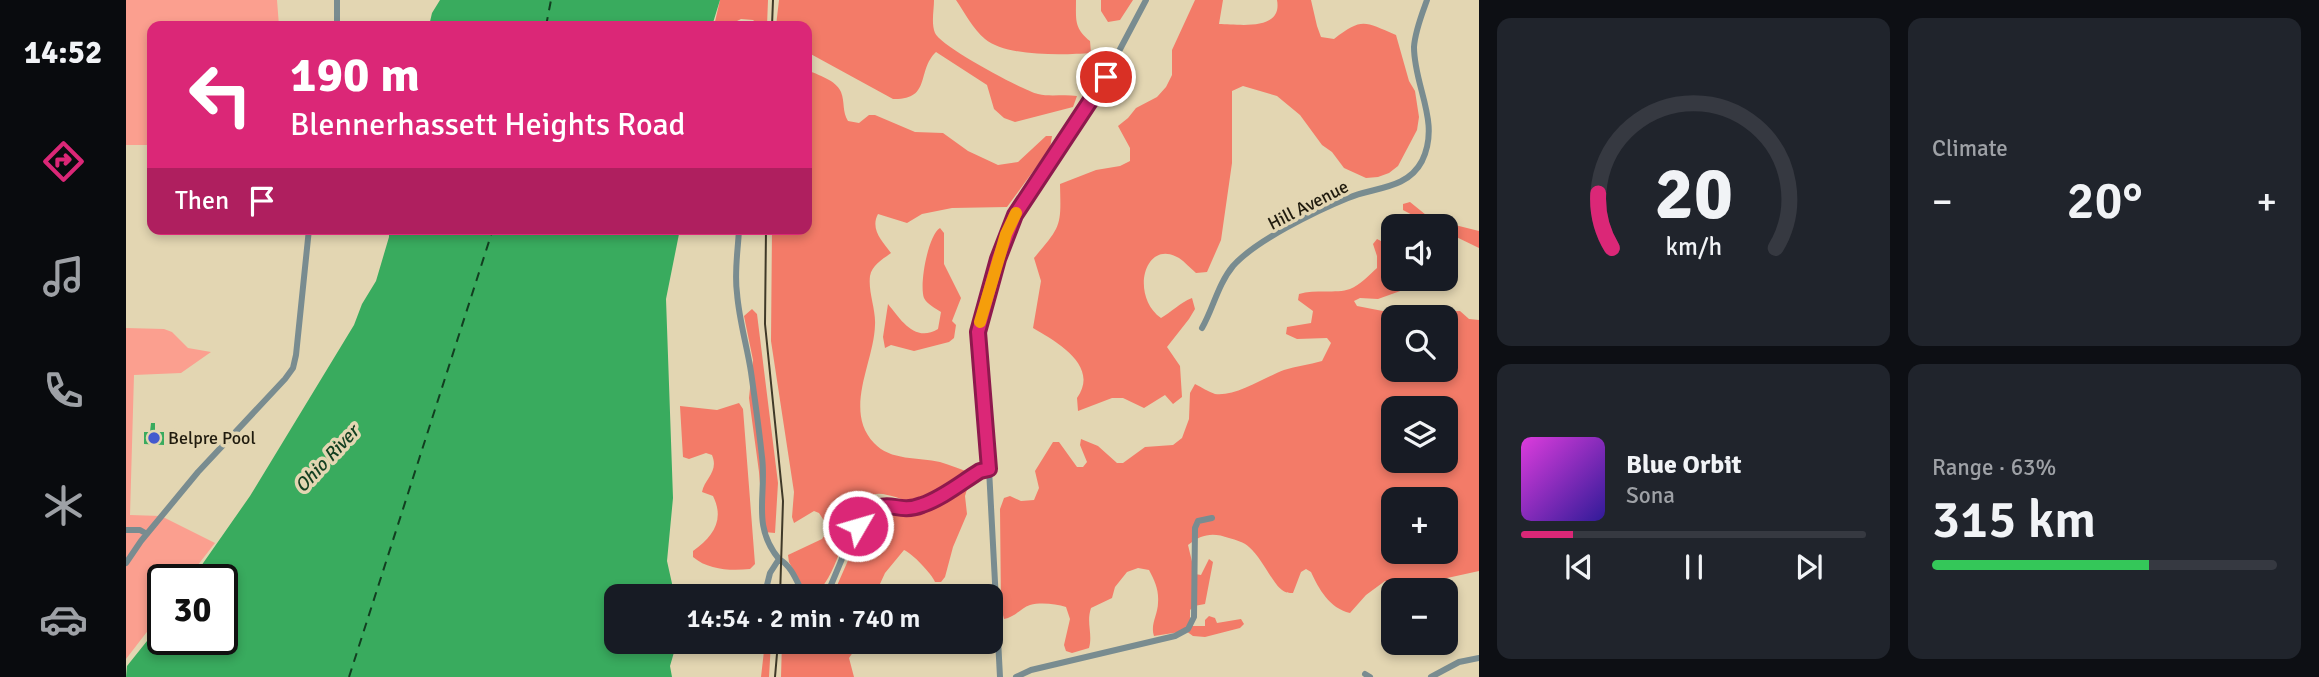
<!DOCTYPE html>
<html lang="en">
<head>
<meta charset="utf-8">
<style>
  body { margin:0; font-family:Signika,sans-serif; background:#20242c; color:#f1f3f6; height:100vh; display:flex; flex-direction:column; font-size:26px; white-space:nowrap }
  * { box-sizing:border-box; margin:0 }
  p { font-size:23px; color:#9ea1a6 }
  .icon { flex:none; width:38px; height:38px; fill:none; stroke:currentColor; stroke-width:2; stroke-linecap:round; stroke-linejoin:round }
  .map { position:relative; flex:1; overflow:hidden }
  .side { display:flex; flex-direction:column; gap:18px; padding:18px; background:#0d0f14; width:840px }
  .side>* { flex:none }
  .banner { position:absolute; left:21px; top:21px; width:665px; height:214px; border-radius:14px; box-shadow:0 4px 10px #0003; background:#db2777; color:#fff; overflow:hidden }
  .tools { position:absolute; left:1255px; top:214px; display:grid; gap:14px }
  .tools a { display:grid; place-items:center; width:77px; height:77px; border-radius:14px; background:#171b24; box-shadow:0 4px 10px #0003; font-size:35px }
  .speed { position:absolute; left:21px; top:564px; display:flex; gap:14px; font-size:35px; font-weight:700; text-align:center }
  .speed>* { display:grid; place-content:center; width:91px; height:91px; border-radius:50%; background:#171b24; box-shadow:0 4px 10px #0003; line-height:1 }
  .speed .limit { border:4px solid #111; border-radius:10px; background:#fff; color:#111 }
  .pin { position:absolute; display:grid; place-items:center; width:60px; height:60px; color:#fff; margin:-30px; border:4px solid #fff; border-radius:50%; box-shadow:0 2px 7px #0007 }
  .me { position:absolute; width:77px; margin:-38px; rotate:52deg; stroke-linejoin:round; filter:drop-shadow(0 0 5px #0008) }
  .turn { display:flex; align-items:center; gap:24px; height:147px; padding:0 28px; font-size:32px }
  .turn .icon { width:91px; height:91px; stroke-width:2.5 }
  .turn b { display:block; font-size:49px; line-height:60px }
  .then { display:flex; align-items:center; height:66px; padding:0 28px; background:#0003; gap:14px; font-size:26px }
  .big { font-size:52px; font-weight:600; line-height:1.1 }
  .side .tile { flex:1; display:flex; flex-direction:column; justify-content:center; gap:10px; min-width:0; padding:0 24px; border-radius:14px; background:#20242c }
  .side .dial { align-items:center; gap:0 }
  .dial svg { height:182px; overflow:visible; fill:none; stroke:#363941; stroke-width:7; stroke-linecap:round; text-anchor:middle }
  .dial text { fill:#f1f3f6; stroke:none }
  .song { display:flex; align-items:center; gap:21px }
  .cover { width:84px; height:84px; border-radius:10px; background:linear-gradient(135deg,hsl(300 70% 55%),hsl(250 70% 35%)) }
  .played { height:7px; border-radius:4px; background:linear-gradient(90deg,#db2777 15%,#363941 15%) }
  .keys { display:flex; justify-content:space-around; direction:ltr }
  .heat { display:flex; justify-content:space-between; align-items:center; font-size:38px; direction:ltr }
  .charge { height:10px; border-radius:5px; background:linear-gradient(90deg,#34c759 63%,#363941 0) }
  .side .tiles { flex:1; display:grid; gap:18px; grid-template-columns:repeat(2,1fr) }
  .trip { position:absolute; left:478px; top:584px; width:399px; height:70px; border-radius:14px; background:#171b24; box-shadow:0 4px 10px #0003; font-weight:600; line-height:70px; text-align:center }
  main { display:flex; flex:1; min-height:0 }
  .menu { display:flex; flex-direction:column; width:126px; justify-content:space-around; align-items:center; background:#090b0e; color:#9ea1a6 }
  .menu .icon { width:49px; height:49px }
  .menu .active { color:#db2777 }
  .menu b { font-size:32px; color:#f1f3f6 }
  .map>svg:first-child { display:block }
</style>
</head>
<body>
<main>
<nav class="menu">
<b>14:52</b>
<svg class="icon active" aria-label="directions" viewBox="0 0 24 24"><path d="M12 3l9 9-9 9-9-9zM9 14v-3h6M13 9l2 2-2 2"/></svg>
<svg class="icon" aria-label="music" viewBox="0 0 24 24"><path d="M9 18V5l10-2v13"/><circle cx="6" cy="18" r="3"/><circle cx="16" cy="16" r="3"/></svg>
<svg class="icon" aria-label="phone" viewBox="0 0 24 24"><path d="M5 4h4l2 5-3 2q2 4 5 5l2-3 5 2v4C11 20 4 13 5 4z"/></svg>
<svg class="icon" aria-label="climate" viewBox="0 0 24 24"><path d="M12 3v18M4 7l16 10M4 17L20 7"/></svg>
<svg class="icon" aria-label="car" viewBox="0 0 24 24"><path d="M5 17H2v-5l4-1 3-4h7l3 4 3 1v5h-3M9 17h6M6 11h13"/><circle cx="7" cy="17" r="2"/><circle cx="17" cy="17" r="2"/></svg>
</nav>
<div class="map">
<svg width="1353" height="677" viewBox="0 0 1353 677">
  <rect width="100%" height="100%" fill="#e3d6b2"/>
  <path fill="#fb9f8f" d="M0 0H151L153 26H26V145H0Z
    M0 328 38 329 46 332 62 348 85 352 55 373 8 375 4 515 35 516 89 543 61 579H37V611L0 659Z"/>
  <path fill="#f37b68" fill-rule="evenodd" d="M594 0H642L641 26H634L627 20 615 19 609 22 607 26H588Z
    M653 0H808C808 10 805 23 809 33 814 46 896 90 912 94 924 97 938 94 951 96L947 107 889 122 878 118 868 109 861 85 810 52C790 71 806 100 767 99L681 52V26H650Z
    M830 0H950C950 20 948 28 964 41L965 53C939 55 880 57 859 39 847 29 839 13 830 0Z
    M975 0H1007L994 20 982 22 975 11Z
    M1069 0H1097L1093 24C1112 24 1157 32 1151 0H1185L1191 26 1195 37 1208 39C1237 17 1238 22 1270 35L1283 81 1289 91 1293 117 1291 130 1272 166 1263 173 1252 177 1240 178 1218 168 1206 152 1196 145 1174 115 1151 96 1117 86 1106 91V163L1095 240 1081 272 1070 273C1064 268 1059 262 1053 258 1018 238 1004 296 1035 318 1046 312 1053 303 1066 298L1069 309 1063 319 1041 347 1054 366 1056 397 1047 404 1039 395 1018 408 997 398H986L952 411 951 398C974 366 931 342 907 328L915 281 908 258C936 225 935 226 934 184L970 170 994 166 1004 161V148L992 126 1002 118 1010 108 1031 97 1040 87 1046 75V50Z
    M681 70C692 75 710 80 715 92 719 102 716 112 722 121L733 123 743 115H749L789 132 817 133 842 151 872 165 892 162 920 136H926L924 148 881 207 826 208 796 214 781 223 752 214C744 229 756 241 765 253 757 259 746 265 744 276 742 292 750 309 749 325 748 363 717 410 748 443 764 461 793 457 814 462 824 465 835 469 844 473 831 480 801 501 787 501 773 501 753 487 741 498 716 520 713 587 682 597L663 562 662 555 696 539 703 528 693 513 688 511 668 523 666 517 668 492 645 341 646 229H681Z
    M1284 202 1305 219 1353 231V248L1320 232V226H1307L1277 210V204Z
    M814 228 818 233V264L835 298 826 321 830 325 828 338 823 342 788 351 765 345 759 348 757 337 762 304C775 320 789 343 812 329L815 312C809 308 801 304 798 298 793 285 802 235 814 228Z
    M1251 239 1261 244 1263 256 1256 277 1267 275V278H1290L1291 285 1252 299 1234 298 1228 301 1231 306 1267 313 1334 311 1343 319 1353 320V571L1312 580 1288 579 1282 582 1278 590H1267V601L1264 583 1259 581 1240 595 1224 613C1203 608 1193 589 1185 572L1180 569 1175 572 1167 593C1163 593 1160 593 1156 590 1147 584 1136 558 1123 547 1118 542 1110 540 1103 538 1087 532 1075 534 1062 545L1069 574 1075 575 1083 559 1087 562 1079 604 1068 606 1064 610V622L1067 626H1079V620L1083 616 1089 618 1091 623 1115 619 1118 624 1114 628 1079 637 1067 636 1060 631 1028 636C1024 625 1032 614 1032 603 1033 590 1029 581 1023 570L1012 568 1001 572 989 587 986 598 965 608C960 623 967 634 963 648L946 653 940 651 938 645 944 619 940 607C930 604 915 602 904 605 895 608 889 617 878 619L875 607 874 509 878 498 884 496 895 501 908 500 913 488 909 471 927 442H933L951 467H957L961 462 954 445 955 439 972 446 991 463H997L1019 447 1047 445 1056 438 1063 419 1064 393 1069 384C1075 387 1083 392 1089 394 1109 397 1139 377 1158 370 1170 366 1183 365 1196 361L1205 343 1201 338 1171 339 1160 334 1161 327 1185 323 1187 311 1172 300 1173 294C1189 289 1210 294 1224 289 1234 285 1243 275 1251 268V256L1247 244ZM1267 317H1320V369H1267ZM1267 408H1320V460H1267ZM1267 499H1320V551H1267Z
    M626 309 631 314 652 483 649 533 638 532 633 472 623 398 627 360 618 316Z
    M613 403 617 409 629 564 624 569C605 571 582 570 567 557V551C587 537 599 520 587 496L576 492C579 478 593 472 586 455L580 453 563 459 557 457 554 406 591 410Z
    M842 486 839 496 841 514 827 547 819 577 815 582H809C806 574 786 553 778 550L759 573 748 597H706L731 540 757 507C770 510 783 514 797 510 813 506 825 489 842 486Z
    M639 642H645L643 677H635Z
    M656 642H767L766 648H730L723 658 728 677H655Z"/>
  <path fill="#39ab5e" d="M314 0H594L586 26H303L306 13Z
    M263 229H554L540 299 547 498 541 561 549 597H490V642H551L544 666 546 677H0L1 666 37 621V639H96V579H66L124 496 228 325 236 304 250 281 263 237Z
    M25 423H29V432H38V445L18 444V432H24Z"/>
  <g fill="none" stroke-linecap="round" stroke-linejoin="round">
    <path stroke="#123e20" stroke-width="2" stroke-dasharray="9 7" stroke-linecap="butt" d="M420 26 425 0
      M223 677 367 229"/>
    <path stroke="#798c90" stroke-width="6" d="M211 26V0
      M613 229C612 251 608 272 611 293 613 320 621 346 625 372 629 400 633 429 636 457 641 495 625 525 653 559L644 573 638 597
      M1076 328C1087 309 1092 284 1107 266 1129 241 1190 211 1222 198 1247 187 1281 190 1296 161 1315 122 1288 87 1288 47 1289 31 1296 14 1301 0
      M0 530H14L21 534
      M653 559C667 567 671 583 679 597
      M0 563 15 541 72 472 159 379 167 368 170 355 183 229
      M700 597 723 542 745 510 761 505 792 507 854 471 863 469
      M1239 674 1244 677
      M874 677 863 469 852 341 854 320 880 234 889 215 909 182 973 89 1020 0
      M890 677 905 670 1049 636 1062 629 1068 617 1069 528 1072 521 1086 518
      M1305 677 1333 662 1353 658"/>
    <path stroke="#3f3928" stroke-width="2" d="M646 26 647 0
      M640 229 639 324 657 501 654 597
      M649 677 652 642"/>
  </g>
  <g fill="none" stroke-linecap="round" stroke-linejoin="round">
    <defs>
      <path id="route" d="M732 526C762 489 765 517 796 505 817 498 836 482 854 471L863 469 852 332 872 259 889 215 980 77"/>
    </defs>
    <use href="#route" stroke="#8e194d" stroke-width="18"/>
    <use href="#route" stroke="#db2777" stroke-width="12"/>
    <path stroke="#f59e0b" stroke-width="12" d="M854 322 880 234 890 213"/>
  </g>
  <circle fill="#445ace" stroke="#e3d6b2" stroke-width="2.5" cx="28" cy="438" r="7"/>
  <g text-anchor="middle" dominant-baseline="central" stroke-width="7" stroke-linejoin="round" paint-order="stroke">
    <g font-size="18" fill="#201b0e" stroke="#e3d6b2">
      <text transform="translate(1182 205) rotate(-27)">Hill Avenue</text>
    </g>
    <g font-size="18" fill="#201b0e" stroke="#e3d6b2" text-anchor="start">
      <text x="42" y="438">Belpre Pool</text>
    </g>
    <g font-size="19" font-style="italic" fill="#123e20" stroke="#e3d6b2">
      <text transform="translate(201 459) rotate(-47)">Ohio River</text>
    </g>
  </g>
</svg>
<div class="tools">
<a><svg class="icon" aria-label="sound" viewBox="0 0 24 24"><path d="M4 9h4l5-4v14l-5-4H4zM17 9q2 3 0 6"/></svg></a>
<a><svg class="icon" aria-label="search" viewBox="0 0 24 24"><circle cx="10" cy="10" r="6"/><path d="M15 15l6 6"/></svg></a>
<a><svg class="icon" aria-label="layers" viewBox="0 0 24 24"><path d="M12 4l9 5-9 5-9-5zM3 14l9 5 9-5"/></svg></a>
<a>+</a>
<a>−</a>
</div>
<div class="speed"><div class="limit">30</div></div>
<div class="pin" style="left:980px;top:77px;background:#d93025"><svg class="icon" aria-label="arrive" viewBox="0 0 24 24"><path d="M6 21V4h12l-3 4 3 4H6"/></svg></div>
<svg class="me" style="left:732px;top:526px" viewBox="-20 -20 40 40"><circle r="17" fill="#db2777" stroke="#fff" stroke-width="3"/><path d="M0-11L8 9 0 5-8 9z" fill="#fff"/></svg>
<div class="trip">14:54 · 2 min · 740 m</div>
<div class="banner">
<div class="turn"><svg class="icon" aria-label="left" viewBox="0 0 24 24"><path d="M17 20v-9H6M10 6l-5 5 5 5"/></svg><div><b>190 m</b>Blennerhassett Heights Road</div></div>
<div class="then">Then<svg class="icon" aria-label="arrive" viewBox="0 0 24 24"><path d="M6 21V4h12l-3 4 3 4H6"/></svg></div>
</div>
</div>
<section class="side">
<div class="tiles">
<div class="tile dial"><svg viewBox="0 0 100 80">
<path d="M14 69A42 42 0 1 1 86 69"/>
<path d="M14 69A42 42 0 0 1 8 45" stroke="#db2777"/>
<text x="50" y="56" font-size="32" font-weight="700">20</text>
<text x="50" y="72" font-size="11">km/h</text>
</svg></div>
<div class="tile"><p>Climate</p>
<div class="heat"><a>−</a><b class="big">20°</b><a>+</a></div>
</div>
<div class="tile">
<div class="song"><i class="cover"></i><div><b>Blue Orbit</b><p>Sona</p></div></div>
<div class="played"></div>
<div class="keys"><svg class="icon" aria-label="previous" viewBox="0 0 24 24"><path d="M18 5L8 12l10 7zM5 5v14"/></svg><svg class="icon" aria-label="pause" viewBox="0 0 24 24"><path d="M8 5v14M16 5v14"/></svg><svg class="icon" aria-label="next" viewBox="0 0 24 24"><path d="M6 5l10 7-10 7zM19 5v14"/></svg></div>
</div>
<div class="tile"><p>Range · 63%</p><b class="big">315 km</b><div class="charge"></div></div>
</div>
</section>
</main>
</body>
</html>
